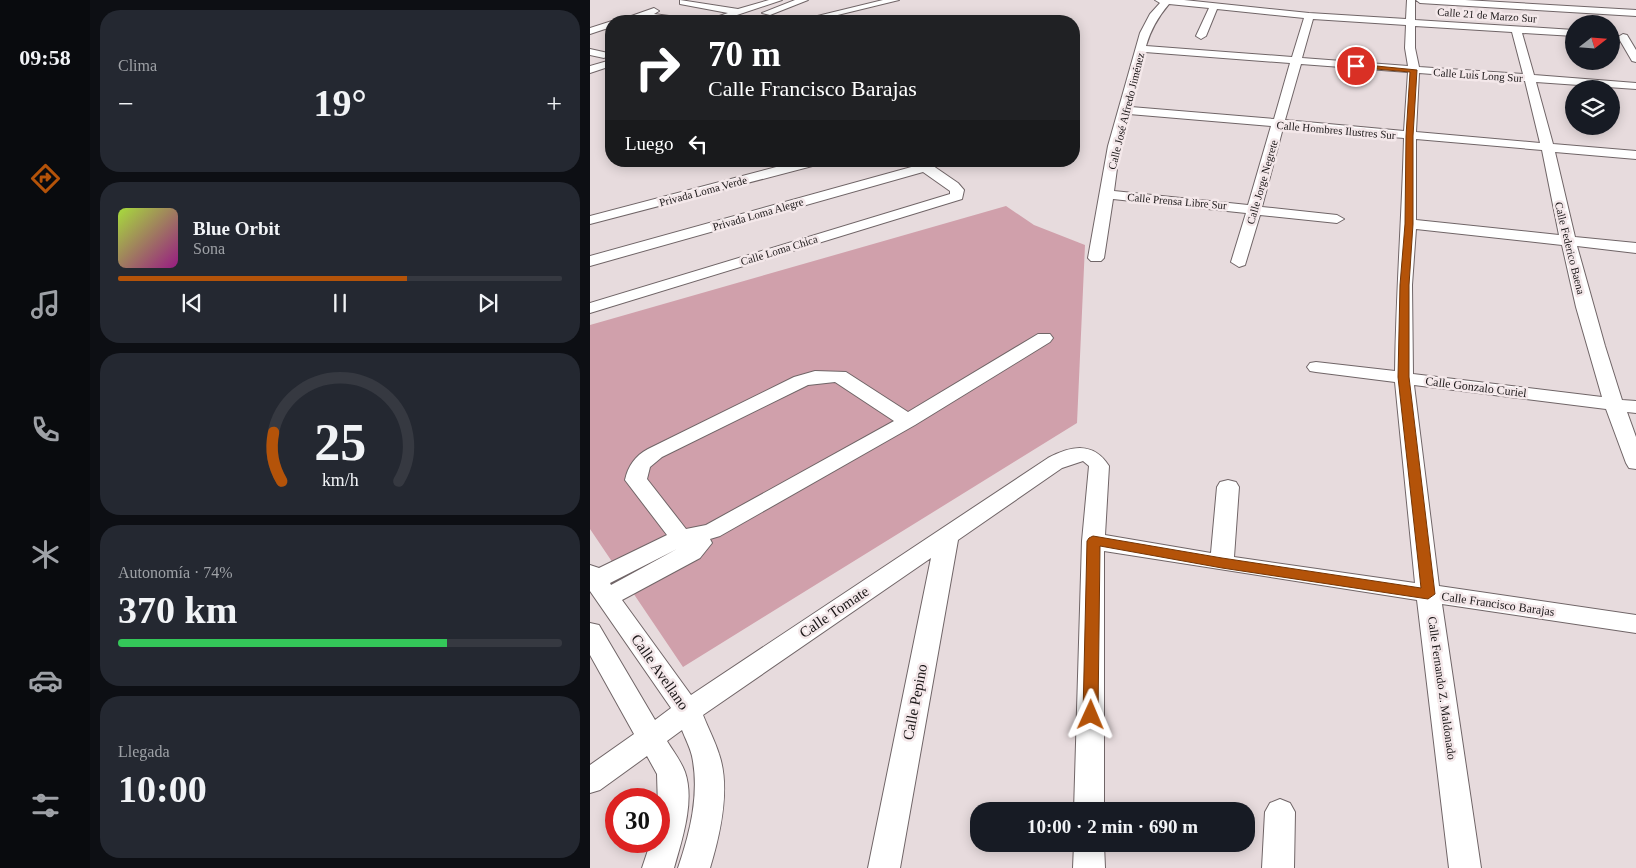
<!DOCTYPE html>
<html lang="es">
<head>
<meta charset="utf-8">
<style>
  body { margin:0; font-family:Georgia,serif; background:#242831; color:#f1f3f6; height:100vh; display:flex; flex-direction:column; font-size:19px; white-space:nowrap }
  * { box-sizing:border-box; margin:0 }
  p { font-size:16px; color:#9ea1a6 }
  .icon { flex:none; width:28px; height:28px; fill:none; stroke:currentColor; stroke-width:2; stroke-linecap:round; stroke-linejoin:round }
  .map { position:relative; flex:1; overflow:hidden }
  .drawer { display:flex; flex-direction:column; gap:10px; padding:10px; background:#0d0f14; width:500px }
  .drawer>* { flex:none }
  .top-card { position:absolute; left:15px; top:15px; width:475px; height:152px; border-radius:20px; box-shadow:0 2px 12px #0003; background:#202124; color:#fff; overflow:hidden }
  .needle { width:32px; rotate:73deg }
  .fabs { position:absolute; left:975px; top:15px; display:grid; gap:10px }
  .fabs a { display:grid; place-items:center; width:55px; height:55px; border-radius:50%; background:#171b24; box-shadow:0 2px 12px #0003; font-size:25px }
  .speed { position:absolute; left:15px; top:788px; display:flex; gap:10px; font-size:25px; font-weight:700; text-align:center }
  .speed>* { display:grid; place-content:center; width:65px; height:65px; border-radius:50%; background:#171b24; box-shadow:0 2px 12px #0003; line-height:1 }
  .speed .limit { border:8px solid #d22; background:#fff; color:#111 }
  .pin { position:absolute; display:grid; place-items:center; width:42px; height:42px; color:#fff; margin:-21px; border:2px solid #fff; border-radius:50%; box-shadow:0 1px 5px #0007 }
  .me { position:absolute; width:55px; margin:-28px; rotate:1deg; stroke-linejoin:round; filter:drop-shadow(0 0 4px #0008) }
  .turn { display:flex; align-items:center; gap:18px; height:105px; padding:0 20px; font-size:22px }
  .turn .icon { width:65px; height:65px; stroke-width:2.5 }
  .turn b { display:block; font-size:35px; line-height:42px }
  .then { display:flex; align-items:center; height:48px; padding:0 20px; background:#0003; gap:10px; font-size:19px }
  .big { font-size:38px; font-weight:600; line-height:1.1 }
  .drawer .card { flex:1; display:flex; flex-direction:column; justify-content:center; gap:8px; min-width:0; padding:0 18px; border-radius:20px; background:#242831 }
  .drawer .dial { align-items:center; gap:0 }
  .dial svg { height:130px; overflow:visible; fill:none; stroke:#363941; stroke-width:7; stroke-linecap:round; text-anchor:middle }
  .dial text { fill:#f1f3f6; stroke:none }
  .song { display:flex; align-items:center; gap:15px }
  .cover { width:60px; height:60px; border-radius:8px; background:linear-gradient(135deg,hsl(80 70% 55%),hsl(310 70% 35%)) }
  .played { height:5px; border-radius:2px; background:linear-gradient(90deg,#b45309 65%,#363941 65%) }
  .keys { display:flex; justify-content:space-around; direction:ltr }
  .heat { display:flex; justify-content:space-between; align-items:center; font-size:28px; direction:ltr }
  .charge { height:8px; border-radius:4px; background:linear-gradient(90deg,#34c759 74%,#363941 0) }
  .trip { position:absolute; left:380px; top:802px; width:285px; height:50px; border-radius:20px; background:#171b24; box-shadow:0 2px 12px #0003; font-weight:600; line-height:50px; text-align:center }
  main { display:flex; flex:1; min-height:0 }
  .menu { display:flex; flex-direction:column; width:90px; justify-content:space-around; align-items:center; background:#090b0e; color:#9ea1a6 }
  .menu .icon { width:35px; height:35px }
  .menu .current { color:#b45309 }
  .menu b { font-size:22px; color:#f1f3f6 }
  .map>svg:first-child { display:block }
</style>
</head>
<body>
<main>
<nav class="menu">
<b>09:58</b>
<svg class="icon current" aria-label="directions" viewBox="0 0 24 24"><path d="M12 3l9 9-9 9-9-9zM9 14v-3h6M13 9l2 2-2 2"/></svg>
<svg class="icon" aria-label="music" viewBox="0 0 24 24"><path d="M9 18V5l10-2v13"/><circle cx="6" cy="18" r="3"/><circle cx="16" cy="16" r="3"/></svg>
<svg class="icon" aria-label="phone" viewBox="0 0 24 24"><path d="M5 4h4l2 5-3 2q2 4 5 5l2-3 5 2v4C11 20 4 13 5 4z"/></svg>
<svg class="icon" aria-label="climate" viewBox="0 0 24 24"><path d="M12 3v18M4 7l16 10M4 17L20 7"/></svg>
<svg class="icon" aria-label="car" viewBox="0 0 24 24"><path d="M5 17H2v-5l4-1 3-4h7l3 4 3 1v5h-3M9 17h6M6 11h13"/><circle cx="7" cy="17" r="2"/><circle cx="17" cy="17" r="2"/></svg>
<svg class="icon" aria-label="filters" viewBox="0 0 24 24"><path d="M4 7h16M4 17h16"/><circle cx="9" cy="7" r="2"/><circle cx="15" cy="17" r="2"/></svg>
</nav>
<section class="drawer">
<div class="card"><p>Clima</p>
<div class="heat"><a>−</a><b class="big">19°</b><a>+</a></div>
</div>
<div class="card">
<div class="song"><i class="cover"></i><div><b>Blue Orbit</b><p>Sona</p></div></div>
<div class="played"></div>
<div class="keys"><svg class="icon" aria-label="previous" viewBox="0 0 24 24"><path d="M18 5L8 12l10 7zM5 5v14"/></svg><svg class="icon" aria-label="pause" viewBox="0 0 24 24"><path d="M8 5v14M16 5v14"/></svg><svg class="icon" aria-label="next" viewBox="0 0 24 24"><path d="M6 5l10 7-10 7zM19 5v14"/></svg></div>
</div>
<div class="card dial"><svg viewBox="0 0 100 80">
<path d="M14 69A42 42 0 1 1 86 69"/>
<path d="M14 69A42 42 0 0 1 9 39" stroke="#b45309"/>
<text x="50" y="56" font-size="32" font-weight="700">25</text>
<text x="50" y="72" font-size="11">km/h</text>
</svg></div>
<div class="card"><p>Autonomía · 74%</p><b class="big">370 km</b><div class="charge"></div></div>
<div class="card"><p>Llegada</p><b class="big">10:00</b></div>
</section>
<div class="map">
<svg width="1046" height="868" viewBox="0 0 1046 868">
  <rect width="100%" height="100%" fill="#e7dbdd"/>
  <path fill="#d0a0ab" d="M416 206 444 225 495 245 487 423 93 667 0 529V325Z"/>
  <g fill="none" stroke-linecap="round" stroke-linejoin="round">
    <defs>
      <path id="minor" d="M90 0 148 9 179 0H192L129 21H115L138 13 90 4Z
        M205 0H218L180 15 172 13Z
        M293 0H309L223 21H207Z
        M565 0H594L719 13 816 19 817 0H825V20L984 30V36L932 33 944 75 1046 83V89L946 82 963 144 1046 151V159L965 152 985 237 1046 243V253L987 246 1015 346 1032 400 1046 401V413L1037 412 1046 437V469L1039 468 1036 463 1016 409 824 385 849 586 1046 615V633L852 604 891 868H859L827 600 514 551V811H484L492 541 499 466 493 461 472 468 368 540 310 868H278L341 558 113 715C118 728 125 741 129 754 141 789 130 835 120 868H88C100 833 110 794 102 756 100 747 95 738 92 730L77 741C83 751 91 761 95 772 105 801 92 840 84 868H52L61 841H69L67 774 57 756 10 790 0 793V765L44 734 0 655V623L9 625 65 720 81 708 0 591V565L9 568 77 535 35 480C38 466 45 456 58 449L204 377 225 371 256 372 318 412 448 334H460L463 338 460 342 325 425 130 536 120 539 122 543 110 558 32 600 101 695 458 458C481 446 503 441 519 466L515 535 621 553 627 487 630 482 638 480 646 482 649 487 644 557 825 583 805 382 726 372 720 371 717 367 720 363 726 362 805 371C806 293 812 216 814 138L693 128 672 207 747 215 754 219 747 223 670 215 655 265 649 267 641 262 656 213 523 199 514 258 511 261H501L498 258 518 146 550 33 560 14 570 3ZM579 4 619 8 606 36 611 39 616 36 627 9 714 18 702 57 556 46C561 29 568 17 579 4ZM723 19 816 25 815 48 818 66 712 58ZM825 26 922 32 933 74 829 67 825 48ZM555 52 700 63 684 119 541 107ZM711 64 818 72 814 131 695 120ZM829 73 935 81 950 143 826 132ZM539 114 681 126 658 205 524 191 530 146ZM826 139 952 150 969 235 826 220ZM826 229 972 245 986 307 1012 397 823 374 822 285ZM245 382 304 421 116 525 96 529 57 479 60 467 72 457 218 385ZM87 549 21 585 20 583Z
        M826 0H875L1046 10V16L830 3Z
        M64 8 69 11 64 14 94 18 99 21C84 22 69 18 54 18 45 18 39 23 30 20Z
        M22 21 21 27 0 34V28Z
        M1033 34 1037 35 1046 50V62L1042 61 1028 37Z
        M0 49 18 53 19 55 14 58 0 55Z
        M21 60V66L0 73V66Z
        M209 161H231L230 164 0 224V216Z
        M321 161H336L368 183 374 190 372 199 0 313V303L360 194V191L333 172 0 266V256L325 166Z
        M690 799 700 803 705 812 704 868H672L675 812 680 803Z
        M484 844H514L515 868H483Z"/>
    </defs>
    <use href="#minor" stroke="#706567" stroke-width="2"/>
    <use href="#minor" fill="#fff" fill-rule="evenodd"/>
  </g>
  <path fill="#b45309" stroke="#753606" d="M766 64 827 70 823 136V224L819 285V377L845 594 838 599 632 568 510 546 508 715 506 719 501 721 495 719 493 715 497 541 499 538 503 536 632 558 831 588 808 377 810 285 815 224 816 136 820 72 763 67Z"/>
  <g text-anchor="middle" dominant-baseline="central" stroke-width="5" stroke-linejoin="round" paint-order="stroke">
    <g font-size="11" fill="#1a1617" stroke="#f4e8ea">
      <text transform="translate(897 15) rotate(4)">Calle 21 de Marzo Sur</text>
      <text transform="translate(888 75) rotate(4)">Calle Luis Long Sur</text>
      <text transform="translate(536 111) rotate(-76)">Calle José Alfredo Jiménez</text>
      <text transform="translate(746 130) rotate(5)">Calle Hombres Ilustres Sur</text>
      <text transform="translate(672 182) rotate(-74)">Calle Jorge Negrete</text>
      <text transform="translate(113 191) rotate(-15)">Privada Loma Verde</text>
      <text transform="translate(587 201) rotate(5)">Calle Prensa Libre Sur</text>
      <text transform="translate(168 214) rotate(-16)">Privada Loma Alegre</text>
      <text transform="translate(980 248) rotate(76)">Calle Federico Baena</text>
      <text transform="translate(189 250) rotate(-17)">Calle Loma Chica</text>
    </g>
    <g font-size="12" fill="#1a1617" stroke="#f4e8ea">
      <text transform="translate(886 387) rotate(7)">Calle Gonzalo Curiel</text>
      <text transform="translate(908 604) rotate(8)">Calle Francisco Barajas</text>
      <text transform="translate(852 688) rotate(82)">Calle Fernando Z. Maldonado</text>
    </g>
    <g font-size="15" fill="#1a1617" stroke="#f4e8ea">
      <text transform="translate(244 612) rotate(-34)">Calle Tomate</text>
      <text transform="translate(70 672) rotate(55)">Calle Avellano</text>
      <text transform="translate(325 702) rotate(-79)">Calle Pepino</text>
    </g>
  </g>
</svg>
<div class="fabs">
<a><svg class="needle" viewBox="-14 -14 28 28"><path d="M0-13l5 13h-10z" fill="#e53935"/><path d="M0 13l5-13h-10z" fill="#9ea1a6"/></svg></a>
<a><svg class="icon" aria-label="layers" viewBox="0 0 24 24"><path d="M12 4l9 5-9 5-9-5zM3 14l9 5 9-5"/></svg></a>
</div>
<div class="speed"><div class="limit">30</div></div>
<div class="pin" style="left:766px;top:66px;background:#d93025"><svg class="icon" aria-label="arrive" viewBox="0 0 24 24"><path d="M6 21V4h12l-3 4 3 4H6"/></svg></div>
<svg class="me" style="left:501px;top:715px" viewBox="-20 -20 40 40"><path d="M0-17L14 15 0 8-14 15z" fill="#b45309" stroke="#fff" stroke-width="4"/></svg>
<div class="trip">10:00 · 2 min · 690 m</div>
<div class="top-card">
<div class="turn"><svg class="icon" aria-label="right" viewBox="0 0 24 24"><path d="M7 20v-9h11M14 6l5 5-5 5"/></svg><div><b>70 m</b>Calle Francisco Barajas</div></div>
<div class="then">Luego<svg class="icon" aria-label="left" viewBox="0 0 24 24"><path d="M17 20v-9H6M10 6l-5 5 5 5"/></svg></div>
</div>
</div>
</main>
</body>
</html>
